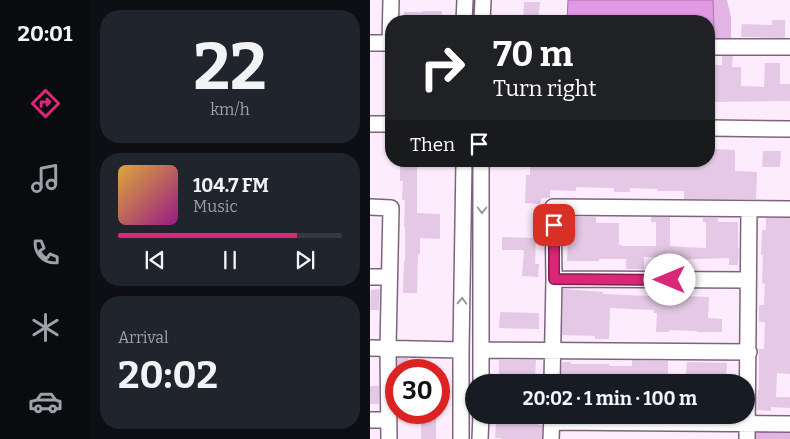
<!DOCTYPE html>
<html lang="en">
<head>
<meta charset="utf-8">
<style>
  body { margin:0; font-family:Bitter,serif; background:#20242c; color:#f1f3f6; height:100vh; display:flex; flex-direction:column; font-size:19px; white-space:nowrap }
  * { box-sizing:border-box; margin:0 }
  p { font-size:16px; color:#9ea1a6 }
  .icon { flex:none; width:28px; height:28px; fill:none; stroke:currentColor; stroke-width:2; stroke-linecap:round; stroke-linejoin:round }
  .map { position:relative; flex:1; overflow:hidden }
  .details { display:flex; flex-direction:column; gap:10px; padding:10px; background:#0d0f14; width:280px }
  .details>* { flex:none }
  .hud { position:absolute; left:15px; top:15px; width:330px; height:152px; border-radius:20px; box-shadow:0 1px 4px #0004; background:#202124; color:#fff; overflow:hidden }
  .speed { position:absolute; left:15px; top:359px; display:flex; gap:10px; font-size:25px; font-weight:700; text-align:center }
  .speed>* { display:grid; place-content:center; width:65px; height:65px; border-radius:50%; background:#171b24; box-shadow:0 1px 4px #0004; line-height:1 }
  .speed .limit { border:8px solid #d22; background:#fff; color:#111 }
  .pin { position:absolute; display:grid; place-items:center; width:42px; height:42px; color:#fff; margin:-21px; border-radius:10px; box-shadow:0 2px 8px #0006 }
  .me { position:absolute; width:55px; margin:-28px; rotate:270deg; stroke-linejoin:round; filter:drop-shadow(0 0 4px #0008) }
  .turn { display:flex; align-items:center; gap:18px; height:105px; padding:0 25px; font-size:22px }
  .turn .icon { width:65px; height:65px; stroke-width:2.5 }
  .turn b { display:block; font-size:35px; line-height:42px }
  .then { display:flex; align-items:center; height:48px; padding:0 25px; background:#0003; gap:10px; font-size:19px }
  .big { font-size:38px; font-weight:700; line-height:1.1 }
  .details .widget { flex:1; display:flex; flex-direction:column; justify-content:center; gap:8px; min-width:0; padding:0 18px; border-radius:20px; background:#20242c }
  .details .dial { align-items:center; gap:0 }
  .dial b { font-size:65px; line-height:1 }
  .song { display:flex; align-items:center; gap:15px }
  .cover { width:60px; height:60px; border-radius:8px; background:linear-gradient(135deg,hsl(40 70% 55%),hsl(310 70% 35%)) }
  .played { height:5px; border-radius:2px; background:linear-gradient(90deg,#db2777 80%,#363941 80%) }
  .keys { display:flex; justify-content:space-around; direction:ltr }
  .trip { position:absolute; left:95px; top:374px; width:290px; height:50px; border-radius:25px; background:#171b24; box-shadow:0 1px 4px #0004; font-weight:700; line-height:50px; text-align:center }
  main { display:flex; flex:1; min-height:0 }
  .tabs { display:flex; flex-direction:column; width:90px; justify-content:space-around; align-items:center; background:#090b0e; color:#9ea1a6 }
  .tabs .icon { width:35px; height:35px }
  .tabs .selected { color:#db2777 }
  .tabs b { font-size:22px; color:#f1f3f6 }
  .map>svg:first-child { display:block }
</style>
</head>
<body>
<main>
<nav class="tabs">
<b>20:01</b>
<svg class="icon selected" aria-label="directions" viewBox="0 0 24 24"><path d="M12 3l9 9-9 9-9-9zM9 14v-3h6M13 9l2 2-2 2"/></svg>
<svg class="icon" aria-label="music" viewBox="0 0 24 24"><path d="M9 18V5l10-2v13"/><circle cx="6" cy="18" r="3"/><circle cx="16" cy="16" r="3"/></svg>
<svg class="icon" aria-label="phone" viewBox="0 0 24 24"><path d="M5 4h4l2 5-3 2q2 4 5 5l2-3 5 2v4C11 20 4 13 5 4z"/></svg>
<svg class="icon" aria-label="climate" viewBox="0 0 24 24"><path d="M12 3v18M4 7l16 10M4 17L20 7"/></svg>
<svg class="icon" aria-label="car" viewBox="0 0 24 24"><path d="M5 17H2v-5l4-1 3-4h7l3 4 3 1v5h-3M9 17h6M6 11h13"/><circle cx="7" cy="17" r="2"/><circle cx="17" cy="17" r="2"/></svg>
</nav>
<section class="details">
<div class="widget dial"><b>22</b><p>km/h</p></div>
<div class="widget">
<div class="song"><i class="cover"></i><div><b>104.7 FM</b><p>Music</p></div></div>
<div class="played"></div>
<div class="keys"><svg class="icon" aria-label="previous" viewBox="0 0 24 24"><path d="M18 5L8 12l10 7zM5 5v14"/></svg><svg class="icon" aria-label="pause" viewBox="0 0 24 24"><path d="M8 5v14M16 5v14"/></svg><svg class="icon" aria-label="next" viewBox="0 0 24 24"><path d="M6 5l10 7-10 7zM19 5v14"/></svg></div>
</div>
<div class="widget"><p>Arrival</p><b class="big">20:02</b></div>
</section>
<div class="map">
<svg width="420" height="439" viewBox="0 0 420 439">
  <rect width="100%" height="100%" fill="#fdecfd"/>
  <path fill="#e2b3e3" d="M343 0H357L361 17V42H339V29L344 28Z
    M388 429 420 430V439H383V435Z"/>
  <path fill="#e099e2" stroke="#a873a9" d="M198 0H343L344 29H339V21H197Z"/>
  <path fill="#e4c8e5" d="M154 2H170L168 21H153Z
    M53 11H72V21H34V12H53Z
    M402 20H415V38L371 37 372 24 402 25Z
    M352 56H363L362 67H371V86L394 87 395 63H410V84H420V101L344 102V78L339 77V65H352Z
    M345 149 365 150V171L387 172 386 199H314V191H287V189L260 188V192H244V188L206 187V191L180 190V198H171L170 204 155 203 156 175H160V161H339V153H344Z
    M393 151H411L410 167H392Z
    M30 161H47V213L70 214V239L50 238V254H48L47 293H33L34 261H35V227H34L35 200H32L33 181H30Z
    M194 217H226V223H249V245H252V246H286V222H281V217H300V246L314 247 336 248V222H333V218H348V222H368V249H369L368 265H359V258L300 260V257H274V269H256V259H229V261H197L198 233H193Z
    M396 218H420V374L407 373 406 397H420V408L401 407V411L387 410 388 389 389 390V349H394L395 322H389V305H394L395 284 392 283 393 255H391L392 230H396Z
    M132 237 166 238 165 264H169L168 277 152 276 154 250H132Z
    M10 289 9 310H0L1 290Z
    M193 289 233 292V294L281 296V298L312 299V296L339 297 338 318 352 319V332H327V331L299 330V332H286L287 313H284V310L240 308 239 339H225V336L192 335Z
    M130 312 169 313V329L129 328Z
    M27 358H38V370H28Z
    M129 360H166L165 380H147V382H129Z
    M262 360 298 361V382H244V381L220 380V382H208V381L191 380 192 362H201V364H239V366H262Z
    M317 362 357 363 356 378 316 376Z
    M0 386H9V404H0Z
    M51 416H66V439H51Z
    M153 417H168V425H172V439H131V438H125L126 422H153Z"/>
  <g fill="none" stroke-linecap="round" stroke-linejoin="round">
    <defs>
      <path id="minor" d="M94 21 95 0
        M112 21 113 0
        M0 43H21
        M20 43 21 0
        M339 47H420
        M0 124H21
        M339 128 420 129
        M111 161V382
        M0 207 21 208 18 348 19 439
        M0 277H19
        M184 279 378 280
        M0 348 91 350
        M112 350 379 352
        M182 382 184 279 183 207 420 209
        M0 420H19
        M182 422 420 424
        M91 439V350L94 161
        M110 439 111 415
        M181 439 182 415
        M377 439 379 209"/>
    </defs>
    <use href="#minor" stroke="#7d647d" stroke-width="18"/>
    <path stroke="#b4a5b4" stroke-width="2" stroke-dasharray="4 4" stroke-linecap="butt" d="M18 111V55"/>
    <use href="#minor" stroke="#fff" stroke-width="15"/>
  </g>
  <defs><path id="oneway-chevron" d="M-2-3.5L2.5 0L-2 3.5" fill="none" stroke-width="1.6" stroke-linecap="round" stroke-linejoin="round" transform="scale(1.25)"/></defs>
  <g stroke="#9d989d">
    <use href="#oneway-chevron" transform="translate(112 210) rotate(90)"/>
    <use href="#oneway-chevron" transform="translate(92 301) rotate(-89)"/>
  </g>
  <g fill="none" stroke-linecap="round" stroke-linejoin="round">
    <defs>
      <path id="route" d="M184 225V279L300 280"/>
    </defs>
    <use href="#route" stroke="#8e194d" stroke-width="12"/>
    <use href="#route" stroke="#db2777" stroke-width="9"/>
  </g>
</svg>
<div class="speed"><div class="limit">30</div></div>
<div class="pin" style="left:184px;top:225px;background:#d93025"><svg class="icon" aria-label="arrive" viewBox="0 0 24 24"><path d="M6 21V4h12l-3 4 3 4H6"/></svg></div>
<svg class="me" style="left:300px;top:280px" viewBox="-20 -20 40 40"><circle r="19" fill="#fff"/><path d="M0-13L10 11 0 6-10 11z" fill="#db2777"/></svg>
<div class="trip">20:02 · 1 min · 100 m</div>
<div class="hud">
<div class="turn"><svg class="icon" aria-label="right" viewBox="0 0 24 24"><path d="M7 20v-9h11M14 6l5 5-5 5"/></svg><div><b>70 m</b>Turn right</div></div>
<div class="then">Then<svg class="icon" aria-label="arrive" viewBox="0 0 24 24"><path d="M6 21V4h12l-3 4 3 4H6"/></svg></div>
</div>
</div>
</main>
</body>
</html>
